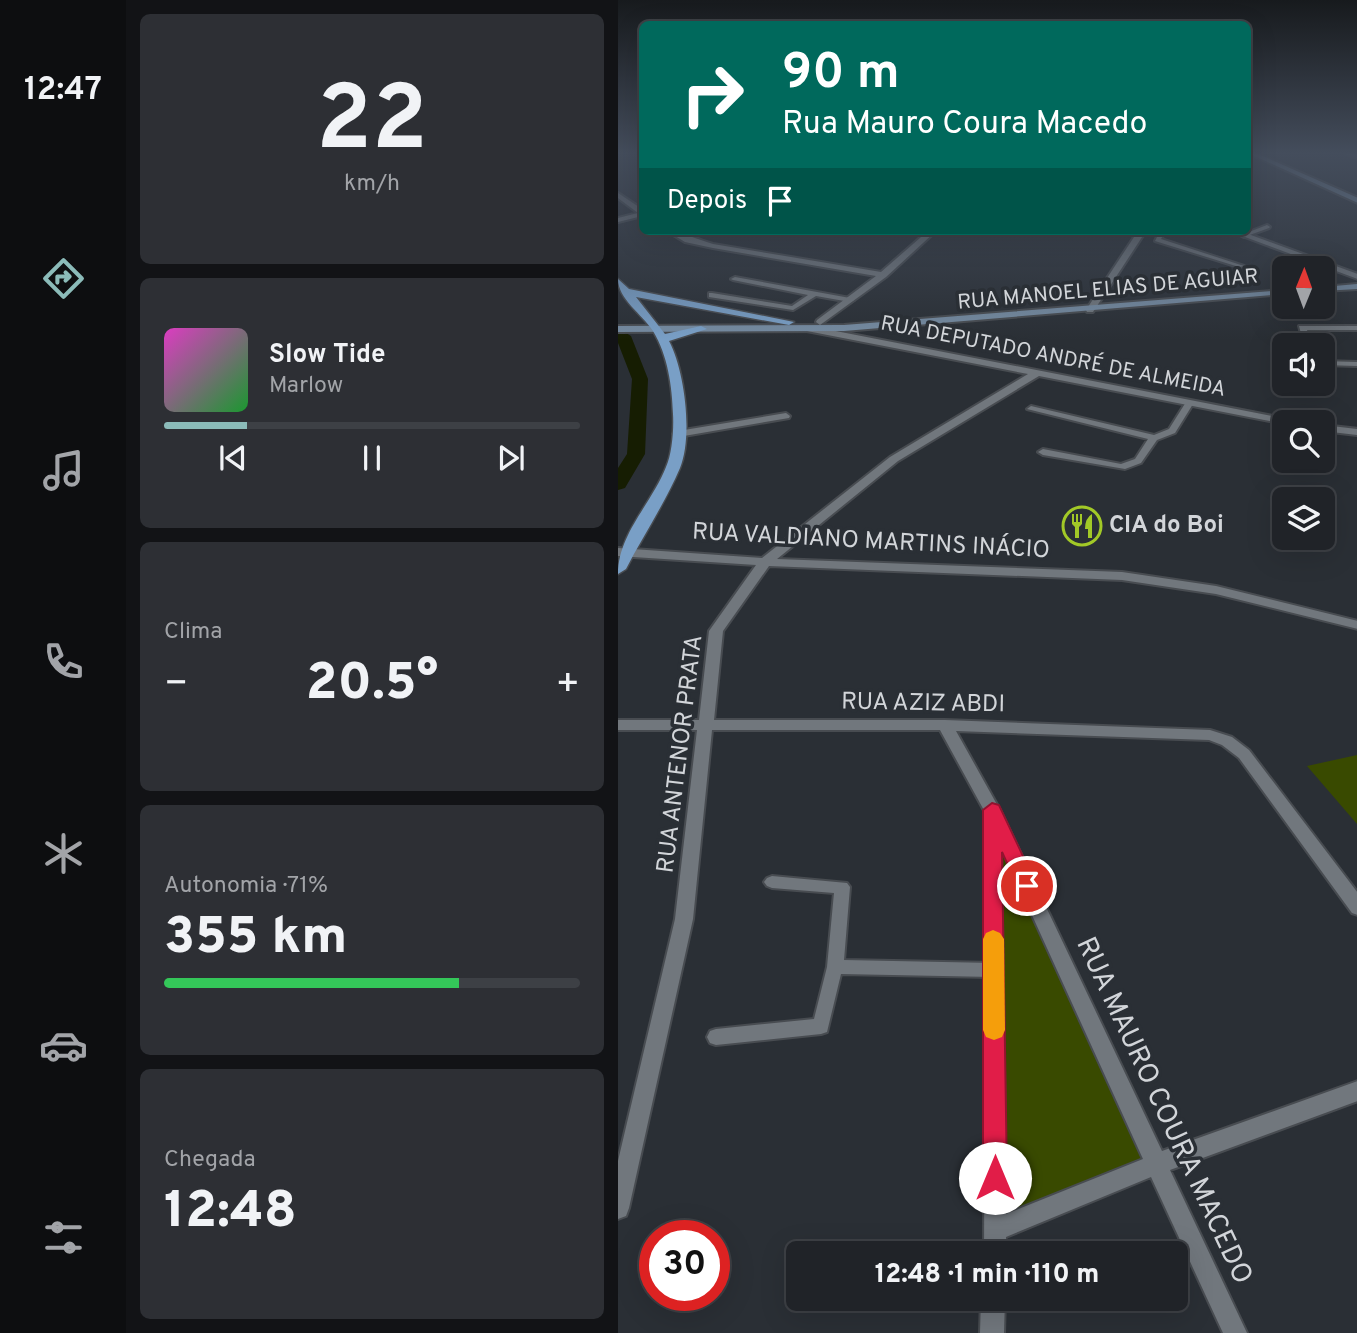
<!DOCTYPE html>
<html lang="pt">
<head>
<meta charset="utf-8">
<style>
  body { margin:0; font-family:Overpass,sans-serif; background:#2d2f34; color:#f1f3f6; height:100vh; display:flex; flex-direction:column; font-size:26px; white-space:nowrap }
  * { box-sizing:border-box; margin:0 }
  p { font-size:23px; color:#a2a4a8 }
  .icon { flex:none; width:38px; height:38px; fill:none; stroke:currentColor; stroke-width:2; stroke-linecap:round; stroke-linejoin:round }
  .map { position:relative; flex:1; overflow:hidden }
  .panel { display:flex; flex-direction:column; gap:14px; padding:14px; background:#121316; width:492px }
  .panel>* { flex:none }
  .banner { position:absolute; left:21px; top:21px; width:612px; height:214px; border-radius:10px; box-shadow:0 7px 28px #0002,0 0 0 2px #3d4045; background:#00695c; color:#fff; overflow:hidden }
  .needle { width:46px; rotate:1deg }
  .buttons { position:absolute; left:654px; top:256px; display:grid; gap:14px }
  .buttons a { display:grid; place-items:center; width:63px; height:63px; border-radius:10px; background:#202328; box-shadow:0 7px 28px #0002,0 0 0 2px #3d4045; font-size:35px }
  .speed { position:absolute; left:21px; top:1220px; display:flex; gap:14px; font-size:35px; font-weight:700; text-align:center }
  .speed>* { display:grid; place-content:center; width:91px; height:91px; border-radius:50%; background:#202328; box-shadow:0 7px 28px #0002,0 0 0 2px #3d4045; line-height:1 }
  .speed .limit { border:10px solid #d22; background:#fff; color:#111 }
  .pin { position:absolute; display:grid; place-items:center; width:60px; height:60px; color:#fff; margin:-30px; border:4px solid #fff; border-radius:50%; box-shadow:0 2px 7px #0007 }
  .me { position:absolute; width:77px; margin:-38px; rotate:0deg; stroke-linejoin:round; filter:drop-shadow(0 0 5px #0008) }
  .turn { display:flex; align-items:center; gap:24px; height:147px; padding:0 28px; font-size:32px }
  .turn .icon { width:91px; height:91px; stroke-width:2.5 }
  .turn b { display:block; font-size:49px; line-height:60px }
  .then { display:flex; align-items:center; height:66px; padding:0 28px; background:#0003; gap:14px; font-size:26px }
  .big { font-size:52px; font-weight:800; line-height:1.1 }
  .panel .tile { flex:1; display:flex; flex-direction:column; justify-content:center; gap:10px; min-width:0; padding:0 24px; border-radius:10px; background:#2d2f34 }
  .panel .dial { align-items:center; gap:0 }
  .dial b { font-size:91px; line-height:1 }
  .song { display:flex; align-items:center; gap:21px }
  .cover { width:84px; height:84px; border-radius:10px; background:linear-gradient(135deg,hsl(310 70% 55%),hsl(130 70% 35%)) }
  .played { height:7px; border-radius:4px; background:linear-gradient(90deg,#8bbbb9 20%,#3d4045 20%) }
  .keys { display:flex; justify-content:space-around; direction:ltr }
  .heat { display:flex; justify-content:space-between; align-items:center; font-size:38px; direction:ltr }
  .charge { height:10px; border-radius:5px; background:linear-gradient(90deg,#34c759 71%,#3d4045 0) }
  .trip { position:absolute; left:168px; top:1241px; width:402px; height:70px; border-radius:10px; background:#202328; box-shadow:0 7px 28px #0002,0 0 0 2px #3d4045; font-weight:800; line-height:70px; text-align:center }
  main { display:flex; flex:1; min-height:0 }
  .menu { display:flex; flex-direction:column; width:126px; justify-content:space-around; align-items:center; background:#0d0e10; color:#a2a4a8 }
  .menu .icon { width:49px; height:49px }
  .menu .selected { color:#8bbbb9 }
  .menu b { font-size:32px; color:#f1f3f6 }
  .map>svg:first-child { display:block }
</style>
</head>
<body>
<main>
<nav class="menu">
<b>12:47</b>
<svg class="icon selected" aria-label="directions" viewBox="0 0 24 24"><path d="M12 3l9 9-9 9-9-9zM9 14v-3h6M13 9l2 2-2 2"/></svg>
<svg class="icon" aria-label="music" viewBox="0 0 24 24"><path d="M9 18V5l10-2v13"/><circle cx="6" cy="18" r="3"/><circle cx="16" cy="16" r="3"/></svg>
<svg class="icon" aria-label="phone" viewBox="0 0 24 24"><path d="M5 4h4l2 5-3 2q2 4 5 5l2-3 5 2v4C11 20 4 13 5 4z"/></svg>
<svg class="icon" aria-label="climate" viewBox="0 0 24 24"><path d="M12 3v18M4 7l16 10M4 17L20 7"/></svg>
<svg class="icon" aria-label="car" viewBox="0 0 24 24"><path d="M5 17H2v-5l4-1 3-4h7l3 4 3 1v5h-3M9 17h6M6 11h13"/><circle cx="7" cy="17" r="2"/><circle cx="17" cy="17" r="2"/></svg>
<svg class="icon" aria-label="filters" viewBox="0 0 24 24"><path d="M4 7h16M4 17h16"/><circle cx="9" cy="7" r="2"/><circle cx="15" cy="17" r="2"/></svg>
</nav>
<section class="panel">
<div class="tile dial"><b>22</b><p>km/h</p></div>
<div class="tile">
<div class="song"><i class="cover"></i><div><b>Slow Tide</b><p>Marlow</p></div></div>
<div class="played"></div>
<div class="keys"><svg class="icon" aria-label="previous" viewBox="0 0 24 24"><path d="M18 5L8 12l10 7zM5 5v14"/></svg><svg class="icon" aria-label="pause" viewBox="0 0 24 24"><path d="M8 5v14M16 5v14"/></svg><svg class="icon" aria-label="next" viewBox="0 0 24 24"><path d="M6 5l10 7-10 7zM19 5v14"/></svg></div>
</div>
<div class="tile"><p>Clima</p>
<div class="heat"><a>−</a><b class="big">20.5°</b><a>+</a></div>
</div>
<div class="tile"><p>Autonomia · 71%</p><b class="big">355 km</b><div class="charge"></div></div>
<div class="tile"><p>Chegada</p><b class="big">12:48</b></div>
</section>
<div class="map">
<svg width="740" height="1333" viewBox="0 0 740 1333">
  <rect width="100%" height="100%" fill="#2a2f35"/>
  <path fill="#394a00" d="M739 755H740L739 824 689 766Z
    M374 810 538 1164 377 1230Z"/>
  <g fill="none" stroke-linecap="round" stroke-linejoin="round">
    <path fill="#161d02" fill-rule="evenodd" d="M5 331 13 336 30 379 27 454 7 488 0 490V468L9 454 14 379 0 343V333Z"/>
    <defs>
      <path id="lane" d="M649 225 652 227 651 228 626 237 623 235Z
        M542 231H548L543 239 626 266 621 267 537 241Z
        M117 277 232 298 236 300 232 302 198 296 175 310 91 297V293H94L174 306 190 295 115 280 113 279Z
        M681 326H740V330H689L694 345H686Z
        M705 361 740 362V366L705 365Z
        M571 401 575 404 557 433 539 440 523 463 507 469 425 455 420 452 425 449 503 464 517 459 530 439 409 409 413 406 536 435 551 429 568 402Z
        M168 413 172 416 171 418 60 437 55 434 60 431Z
        M154 876 229 883 232 887 226 960 375 963 381 965 383 970 381 975 375 977 223 974 209 1032 203 1034 98 1045 92 1043 89 1037 92 1031 98 1029 196 1019 209 967 216 893 154 888 149 886 146 882 149 878Z"/>
      <path id="street" d="M727 153 740 154V158L728 154Z
        M0 193 24 209V216L0 222V218L20 213 0 198Z
        M49 231C62 231 81 240 95 244L263 272 310 231H318L268 277 202 325 198 322 199 320 258 276 95 248 67 242Z
        M520 231H528L475 312H469L468 310Z
        M611 231H622L740 274V279Z
        M192 326 670 419 675 422H667V424L421 376 280 461 159 559 504 572 598 586 740 621V629L598 594 504 580 151 566 105 631 96 720H327L592 730 614 737 631 750 740 893V915L734 913 621 758 604 745 591 740 338 731 382 810 544 1151 740 1081V1101L552 1170 629 1333H605L533 1177 388 1237V1253H366L368 814 322 730H94L75 919 11 1208 8 1216 0 1219V1161L57 919 79 730H0V720H81L91 631 138 565 0 556V548L144 558 272 457 410 374 189 331V327ZM383 847 525 1159 388 1214Z
        M705 425 740 429V435L705 431Z
        M363 1298H387L386 1333H362Z"/>
      <path id="secondary" d="M630 153H638L740 198V203Z
        M740 284V289L705 291V287Z
        M667 290V294L226 331 0 332V326L226 325Z"/>
      <path id="primary" d="M0 279 11 289 176 322 171 325 18 297 47 334 83 326 89 329 51 341C67 371 75 437 62 468 47 503 25 536 8 569L0 574C0 534 34 503 48 467 54 454 56 429 55 414 54 386 50 356 35 331 24 314 0 299 0 279Z"/>
    </defs>
    <use href="#lane" stroke="#484c51" stroke-width="4"/>
    <use href="#street" stroke="#484c51" stroke-width="4"/>
    <use href="#secondary" stroke="#484c51" stroke-width="4"/>
    <use href="#primary" stroke="#484c51" stroke-width="3"/>
    <use href="#lane" fill="#71777d" fill-rule="evenodd"/>
    <use href="#street" fill="#71777d" fill-rule="evenodd"/>
    <use href="#secondary" fill="#758ba1" fill-rule="evenodd"/>
    <use href="#primary" fill="#799fc6" fill-rule="evenodd"/>
  </g>
  <linearGradient id="sky" x2="0" y2="1"><stop stop-color="#171a1d"/><stop offset="0.45" stop-color="#444d5c"/><stop offset="1" stop-color="#444d5c" stop-opacity="0"/></linearGradient>
  <rect width="740" height="340" fill="url(#sky)"/>
  <path fill="#e11d48" stroke="#92132f" stroke-width="2" d="M374 803 381 805 419 886 416 892H402L384 852 389 1178 386 1187 377 1191 368 1187 365 1178V810Z"/>
  <path fill="#f59e0b" d="M375 930 382 933 386 939 387 1030 384 1037 376 1040 368 1037 365 1030V939L368 933Z"/>
  <defs>
    <symbol id="restaurant-ring" viewBox="-11 -11 22 22"><circle r="9.5" fill="#2a2f35" stroke="#a2c927" stroke-width="1.5"/><path d="M-5-6h1v4h1v-4h1v4h1v-4h1v5L-1.5 .5V6h-2V.5L-5-1ZM5-6V6H3V1.5H1.5Q1.5-4 5-6Z" fill="#a2c927"/></symbol>
  </defs>
  <g fill-rule="evenodd">
    <use href="#restaurant-ring" x="442" y="504" width="44" height="44"/>
  </g>
  <g text-anchor="middle" dominant-baseline="central" stroke-width="7" stroke-linejoin="round" paint-order="stroke">
    <g font-size="21" fill="#d2d5d9" stroke="#2a2f35">
      <text transform="translate(490 290) rotate(-5)">RUA MANOEL ELIAS DE AGUIAR</text>
      <text transform="translate(435 357) rotate(11)">RUA DEPUTADO ANDRÉ DE ALMEIDA</text>
    </g>
    <g font-size="24" font-weight="bold" fill="#d2d5d9" stroke="#2a2f35" text-anchor="start">
      <text x="491" y="526">CIA do Boi</text>
    </g>
    <g font-size="24" fill="#d2d5d9" stroke="#2a2f35">
      <text transform="translate(253 542) rotate(3)">RUA VALDIANO MARTINS INÁCIO</text>
      <text transform="translate(305 704) rotate(1)">RUA AZIZ ABDI</text>
      <text transform="translate(63 754) rotate(-83)">RUA ANTENOR PRATA</text>
    </g>
    <g font-size="28" fill="#d2d5d9" stroke="#2a2f35">
      <text transform="translate(545 1111) rotate(65)">RUA MAURO COURA MACEDO</text>
    </g>
  </g>
</svg>
<div class="buttons">
<a><svg class="needle" viewBox="-14 -14 28 28"><path d="M0-13l5 13h-10z" fill="#e53935"/><path d="M0 13l5-13h-10z" fill="#a2a4a8"/></svg></a>
<a><svg class="icon" aria-label="sound" viewBox="0 0 24 24"><path d="M4 9h4l5-4v14l-5-4H4zM17 9q2 3 0 6"/></svg></a>
<a><svg class="icon" aria-label="search" viewBox="0 0 24 24"><circle cx="10" cy="10" r="6"/><path d="M15 15l6 6"/></svg></a>
<a><svg class="icon" aria-label="layers" viewBox="0 0 24 24"><path d="M12 4l9 5-9 5-9-5zM3 14l9 5 9-5"/></svg></a>
</div>
<div class="speed"><div class="limit">30</div></div>
<div class="pin" style="left:409px;top:886px;background:#d93025"><svg class="icon" aria-label="arrive" viewBox="0 0 24 24"><path d="M6 21V4h12l-3 4 3 4H6"/></svg></div>
<svg class="me" style="left:377px;top:1178px" viewBox="-20 -20 40 40"><circle r="19" fill="#fff"/><path d="M0-13L10 11 0 6-10 11z" fill="#e11d48"/></svg>
<div class="trip">12:48 · 1 min · 110 m</div>
<div class="banner">
<div class="turn"><svg class="icon" aria-label="right" viewBox="0 0 24 24"><path d="M7 20v-9h11M14 6l5 5-5 5"/></svg><div><b>90 m</b>Rua Mauro Coura Macedo</div></div>
<div class="then">Depois<svg class="icon" aria-label="arrive" viewBox="0 0 24 24"><path d="M6 21V4h12l-3 4 3 4H6"/></svg></div>
</div>
</div>
</main>
</body>
</html>
